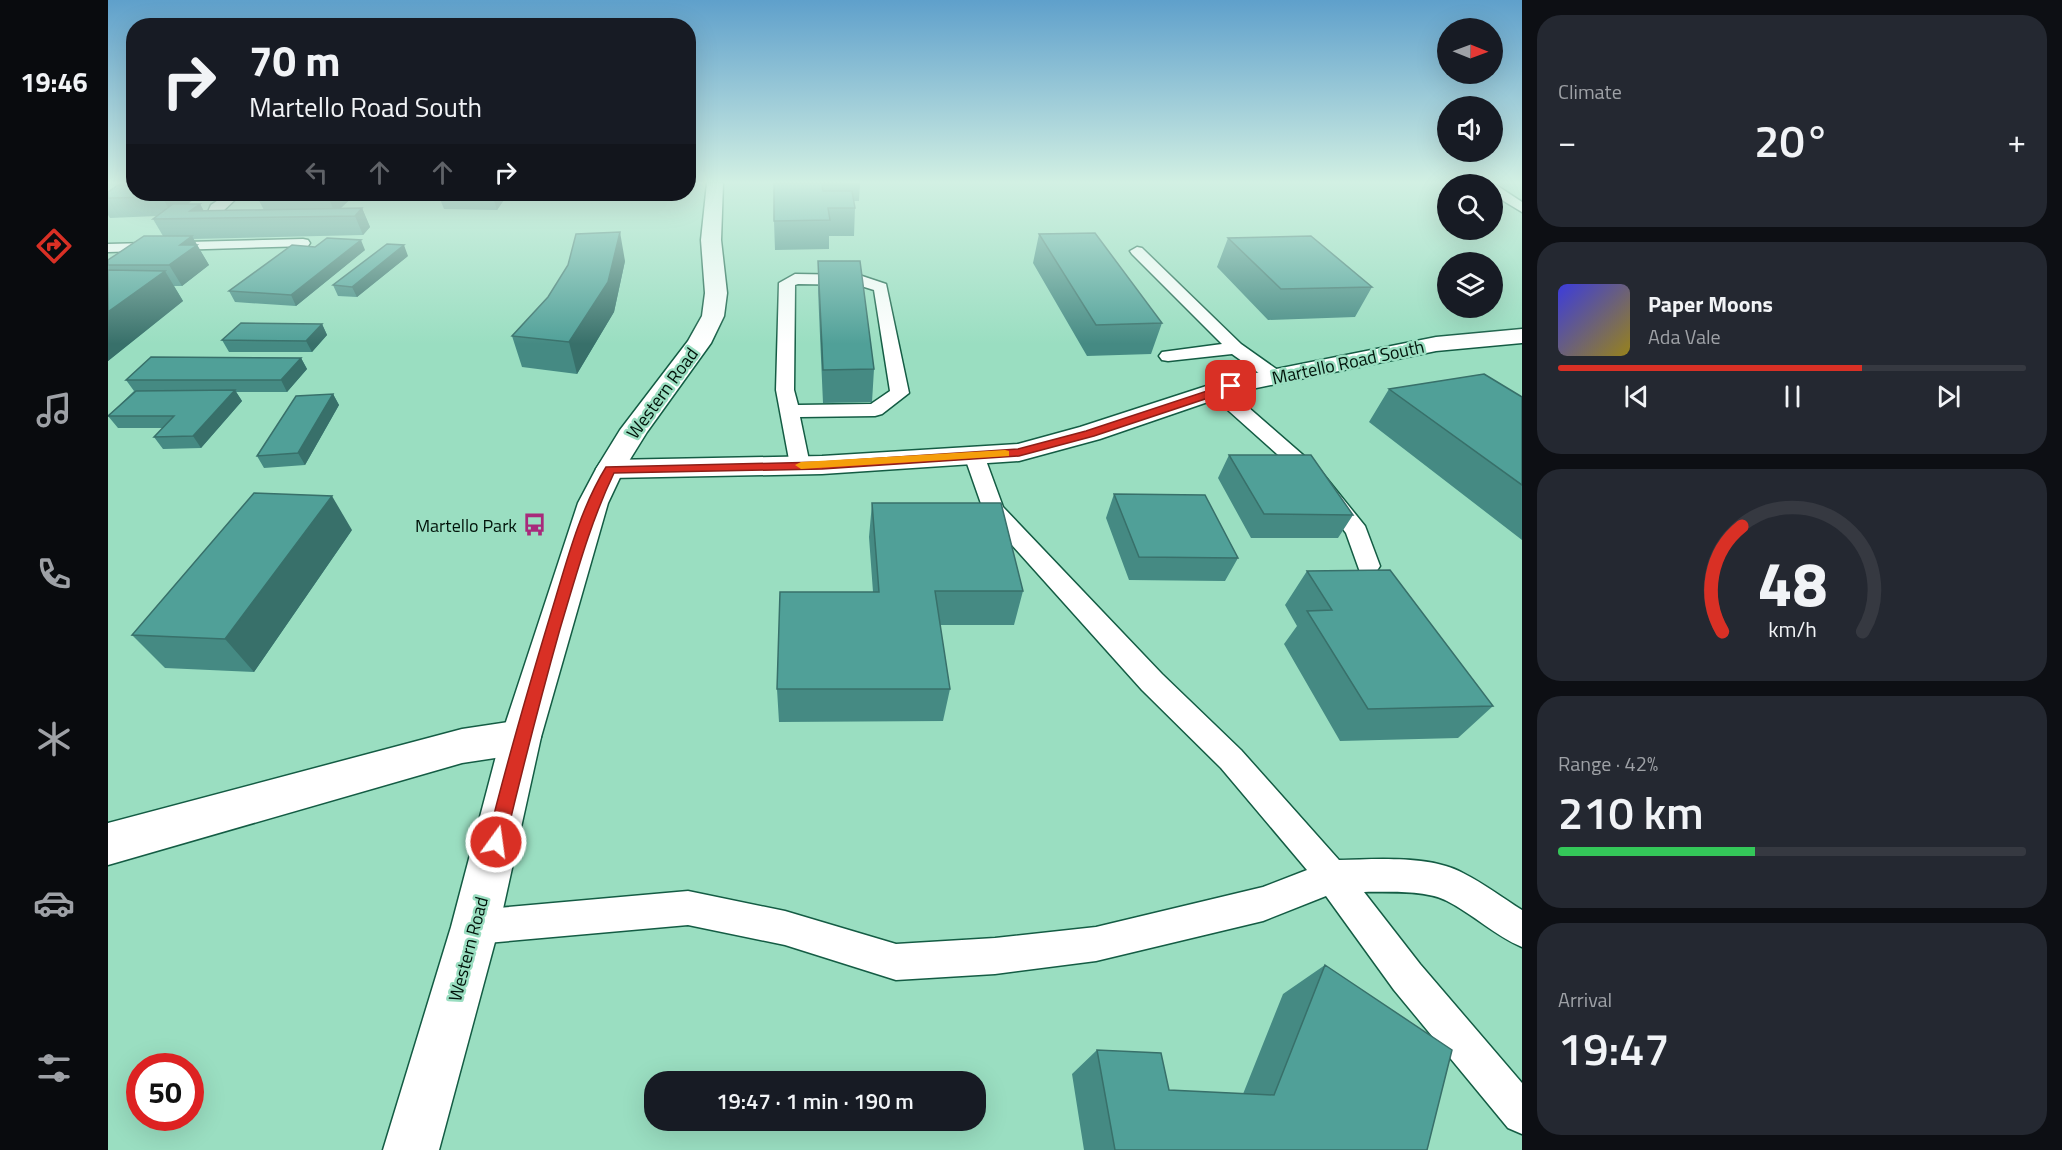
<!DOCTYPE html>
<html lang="en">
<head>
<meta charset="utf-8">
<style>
  body { margin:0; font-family:"Titillium Web",sans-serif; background:#242831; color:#f1f3f6; height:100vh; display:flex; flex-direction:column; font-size:22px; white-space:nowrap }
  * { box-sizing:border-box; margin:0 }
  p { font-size:20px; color:#9ea1a6 }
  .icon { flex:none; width:33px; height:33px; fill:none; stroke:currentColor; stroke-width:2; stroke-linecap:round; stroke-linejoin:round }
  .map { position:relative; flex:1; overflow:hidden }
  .side { display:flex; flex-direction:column; gap:15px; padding:15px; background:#0d0f14; width:540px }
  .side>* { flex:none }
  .hud { position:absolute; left:18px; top:18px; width:570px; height:183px; border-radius:24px; box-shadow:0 6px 24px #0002; background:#171b24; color:#f1f3f6; overflow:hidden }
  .needle { width:39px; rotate:91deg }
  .buttons { position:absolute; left:1329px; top:18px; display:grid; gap:12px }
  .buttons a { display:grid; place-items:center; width:66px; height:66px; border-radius:50%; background:#171b24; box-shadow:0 6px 24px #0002; font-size:30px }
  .speed { position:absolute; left:18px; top:1053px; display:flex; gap:12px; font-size:30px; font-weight:700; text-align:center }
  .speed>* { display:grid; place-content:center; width:78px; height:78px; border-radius:50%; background:#171b24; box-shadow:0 6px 24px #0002; line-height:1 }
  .speed .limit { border:9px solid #d22; background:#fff; color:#111 }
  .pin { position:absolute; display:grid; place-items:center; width:51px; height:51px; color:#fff; margin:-26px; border-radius:12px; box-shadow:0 3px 9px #0006 }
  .me { position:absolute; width:66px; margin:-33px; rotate:14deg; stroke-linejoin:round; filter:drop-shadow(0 0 4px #0008) }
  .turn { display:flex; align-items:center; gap:21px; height:126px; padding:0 24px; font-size:27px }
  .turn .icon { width:78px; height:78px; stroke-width:2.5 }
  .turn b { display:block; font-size:42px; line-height:51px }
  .lanes { display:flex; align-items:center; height:57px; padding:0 24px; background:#0003; justify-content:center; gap:30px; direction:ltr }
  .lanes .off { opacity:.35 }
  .big { font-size:45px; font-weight:600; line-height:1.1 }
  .side .widget { flex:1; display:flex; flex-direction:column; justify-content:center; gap:9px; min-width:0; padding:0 21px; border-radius:24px; background:#242831 }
  .side .dial { align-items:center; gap:0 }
  .dial svg { height:156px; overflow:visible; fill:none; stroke:#363941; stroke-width:7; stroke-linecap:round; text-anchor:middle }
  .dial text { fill:#f1f3f6; stroke:none }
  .song { display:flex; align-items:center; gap:18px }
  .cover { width:72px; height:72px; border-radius:9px; background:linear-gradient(135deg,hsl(240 70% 55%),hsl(50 70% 35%)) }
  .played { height:6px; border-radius:3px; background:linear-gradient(90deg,#d93025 65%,#363941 65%) }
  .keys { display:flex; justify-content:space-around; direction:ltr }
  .heat { display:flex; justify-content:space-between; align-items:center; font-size:33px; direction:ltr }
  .charge { height:9px; border-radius:4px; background:linear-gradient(90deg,#34c759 42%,#363941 0) }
  .trip { position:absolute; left:536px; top:1071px; width:342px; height:60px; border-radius:24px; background:#171b24; box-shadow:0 6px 24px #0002; font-weight:600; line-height:60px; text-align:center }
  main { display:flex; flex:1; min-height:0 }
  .menu { display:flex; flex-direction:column; width:108px; justify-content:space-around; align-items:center; background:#090b0e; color:#9ea1a6 }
  .menu .icon { width:42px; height:42px }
  .menu .selected { color:#d93025 }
  .menu b { font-size:27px; color:#f1f3f6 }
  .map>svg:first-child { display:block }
</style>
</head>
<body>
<main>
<nav class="menu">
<b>19:46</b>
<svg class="icon selected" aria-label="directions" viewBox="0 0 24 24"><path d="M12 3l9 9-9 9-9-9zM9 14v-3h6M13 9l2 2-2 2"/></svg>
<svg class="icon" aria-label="music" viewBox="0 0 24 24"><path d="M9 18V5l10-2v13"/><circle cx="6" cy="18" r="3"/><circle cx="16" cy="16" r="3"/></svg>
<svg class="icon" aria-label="phone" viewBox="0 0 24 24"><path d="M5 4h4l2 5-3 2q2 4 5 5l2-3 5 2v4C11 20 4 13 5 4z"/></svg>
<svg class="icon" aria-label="climate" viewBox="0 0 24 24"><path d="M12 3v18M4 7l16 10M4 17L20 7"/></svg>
<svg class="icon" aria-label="car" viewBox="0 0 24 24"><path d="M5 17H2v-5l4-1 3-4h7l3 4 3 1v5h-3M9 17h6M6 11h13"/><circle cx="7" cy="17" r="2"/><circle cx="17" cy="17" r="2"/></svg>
<svg class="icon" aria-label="filters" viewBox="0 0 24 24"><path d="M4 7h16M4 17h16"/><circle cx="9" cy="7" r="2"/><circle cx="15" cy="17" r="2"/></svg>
</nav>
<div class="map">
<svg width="1414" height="1150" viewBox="0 0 1414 1150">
  <rect width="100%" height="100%" fill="#9adec1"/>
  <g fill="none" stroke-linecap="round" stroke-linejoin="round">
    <defs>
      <path id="service" d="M1383 184 1388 185 1414 202V212L1384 194Z
        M119 194H133L113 213 136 218 138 221 136 224 107 222 99 214 103 205Z
        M195 239 200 240 202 243 200 246 0 252V244Z
        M1029 247 1034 248 1133 344 1174 373 1177 377 1174 381H1162L1124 354 1060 361 1054 360 1051 356 1054 352 1114 344 1024 254 1022 251Z
        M687 274 751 275 778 284 801 393 774 414 767 416 692 417 702 465 699 470 692 471 685 470 682 465 668 390 671 283ZM690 284 750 285 766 290 782 391 763 404 690 405 686 390 687 285Z
        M1110 385 1117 387 1211 469 1257 526 1272 566 1268 572 1260 574 1252 572 1238 533 1197 479 1103 395 1101 391 1103 387Z
        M866 449 873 451 876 455 895 507 1054 674 1133 750 1231 860C1268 859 1323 855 1355 873 1375 883 1395 898 1414 910V947C1387 936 1365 914 1339 901 1319 890 1278 892 1256 892L1312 964 1414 1083V1134L1400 1128 1286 990 1218 896 1155 921 988 961 887 974 788 980 677 945 580 925 367 944 355 939 350 927 355 915 367 910 580 891 677 911 788 944 887 938 988 927 1155 887 1199 870 1113 768 1034 690 877 515 856 455 859 451Z"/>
      <path id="minor" d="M1414 329V343L1328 351 1129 392 992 439 911 461 714 474 502 478 492 475 488 469 492 463 502 460 714 456 910 444 972 427 1123 378 1328 337Z
        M413 720 427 725 433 737 427 749 413 754 354 763 0 865V823L354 729Z"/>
      <path id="secondary" d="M599 183H615L613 240 619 293 616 316 603 343 539 432 516 469 500 503 433 737 391 927 331 1150H275L343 927 393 737 470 503 488 469 512 430 580 341 594 316 597 293 593 240Z"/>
    </defs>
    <use href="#service" stroke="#145c44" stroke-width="3"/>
    <use href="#minor" stroke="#145c44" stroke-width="3"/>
    <use href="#secondary" stroke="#145c44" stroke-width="3"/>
    <use href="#service" fill="#fff" fill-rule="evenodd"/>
    <use href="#minor" fill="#fff" fill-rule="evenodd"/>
    <use href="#secondary" fill="#fff" fill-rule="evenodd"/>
  </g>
  <path fill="#458a83" d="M666 183H752L751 201H745L747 208 746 236H721V249L667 250 666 221Z
    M92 194 80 204H92L95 211 156 210 148 195 150 194H248L233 208H254L262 227 255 235 85 239 101 265 74 286H66L75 301 0 361V260L55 236 45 219 49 216 2 218 0 215V198Z
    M330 194H400L389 210 336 209Z
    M931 234 1054 323 1043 354 979 356 925 263Z
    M1120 238 1264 287 1247 317 1160 320 1109 267Z
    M207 247 257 250 188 306 127 302 121 291Z
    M300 256 249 297 230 296 225 285Z
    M517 261 506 312 469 374 414 367 404 336 440 297Z
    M710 261 766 369 764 402 715 403 710 291Z
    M214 324 219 335 204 352H121L114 340Z
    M193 358 199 369 179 392H128L134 401 93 448 55 449 46 437 55 428H10L0 416 26 391 18 380Z
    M1281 389 1414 397V540L1261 422Z
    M225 394 231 405 197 465 156 468 149 456Z
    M1121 455 1245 515 1230 538H1143L1110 478Z
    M1006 494 1130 558 1117 581 1021 580 998 518Z
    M764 503 915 591 906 625H832L842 689 835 721 671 722 669 689 765 592 761 537Z
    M244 530 146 672 57 668 24 635Z
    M1199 571 1385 706 1350 738 1232 741 1176 644 1189 626 1177 605Z
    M1217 965 1319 1150H976L964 1074 989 1050 1061 1090 1135 1094 1175 994Z"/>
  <path fill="#38706a" d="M59 194H92L65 216 54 197Z
    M219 194H248L227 213Z
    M384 194H400L389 210Z
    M92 204 100 218 82 211Z
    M254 208 262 227 255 235 247 216Z
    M512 232 517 261 506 312 469 374 461 342Z
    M84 236 101 265 74 286 61 265 72 245Z
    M253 240 257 250 188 306 183 295Z
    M296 245 300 256 249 297 244 287Z
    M57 271 75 301 0 361V312Z
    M214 324 219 335 204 352 198 341Z
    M193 358 199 369 179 392 173 380Z
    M127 390 134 401 93 448 85 436Z
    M225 394 231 405 197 465 190 453Z
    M224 496 244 530 146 672 117 639Z"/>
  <path fill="#50a098" stroke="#38706a" stroke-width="1.5" d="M13 183H26V194H59L54 197 0 198V192Z
    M666 183H736L737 185H714L715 191H744L747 208H720L722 220 666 221Z
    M150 194H220H219L148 195Z
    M65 204H92L82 211 254 208 247 216 45 219Z
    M512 232 500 282 461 342 404 336 440 297 460 265 468 234Z
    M987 233 1054 323 988 325 931 234Z
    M36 236H84L72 245H89L61 265H0V260Z
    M1203 236 1264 287 1173 289 1120 238Z
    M219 238 253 240 183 295 121 291 184 245 207 247Z
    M279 244 296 245 244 287 225 285Z
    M710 261H752L766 369 715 370Z
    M0 270 57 271 0 312Z
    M133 323 214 324 198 341 114 340Z
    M43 357 193 358 173 380H18Z
    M1376 374 1414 397V485L1281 389Z
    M127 390 85 436 46 437 66 416H0L28 391Z
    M225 394 190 453 149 456 188 396Z
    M1121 455H1203L1245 515 1156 514Z
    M146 493 224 496 117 639 24 635Z
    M1006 494 1097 495 1130 558 1031 557Z
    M764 503H893L915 591H827L842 689H669L672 592H771Z
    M1282 570 1385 706 1260 709 1199 611 1224 610 1199 571Z
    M1217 965 1344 1050 1319 1150H1007L989 1050 1053 1053 1061 1090 1166 1095Z"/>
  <linearGradient id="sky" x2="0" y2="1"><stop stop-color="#5fa0cb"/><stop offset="0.53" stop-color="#d2f0e3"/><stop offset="1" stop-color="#d2f0e3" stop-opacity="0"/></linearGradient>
  <rect width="1414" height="344" fill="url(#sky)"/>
  <path fill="#d93025" stroke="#8d1f18" stroke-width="1.5" d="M1123 383 1129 386 1127 389 986 436 911 456 714 469 506 473C482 523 468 576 452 629 432 700 414 771 397 842L394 849 388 851 381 849 379 842C398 765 420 689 443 613 458 564 471 511 498 467L714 462 910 449 978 431Z"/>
  <path fill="#f59e0b" d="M897 450 901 451V456L693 469 687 465 693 462Z"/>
  <defs>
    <symbol id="bus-bare" viewBox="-9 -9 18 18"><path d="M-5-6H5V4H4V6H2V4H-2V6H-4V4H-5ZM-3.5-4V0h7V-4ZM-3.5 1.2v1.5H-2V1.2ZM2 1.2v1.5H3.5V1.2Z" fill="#a82a7b" stroke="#9adec1" stroke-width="2.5" paint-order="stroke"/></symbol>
  </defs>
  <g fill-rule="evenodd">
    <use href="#bus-bare" x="410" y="508" width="33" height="33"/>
  </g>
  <g text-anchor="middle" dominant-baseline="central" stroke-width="5" stroke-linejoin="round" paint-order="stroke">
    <g font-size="18" fill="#00130a" stroke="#9adec1">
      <text transform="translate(1240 362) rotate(-12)">Martello Road South</text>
      <text transform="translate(554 393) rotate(-54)">Western Road</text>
      <text transform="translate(360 949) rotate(-75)">Western Road</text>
    </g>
    <g font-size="18" fill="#00130a" stroke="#9adec1" text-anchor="end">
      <text x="409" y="525">Martello Park</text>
    </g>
  </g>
</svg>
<div class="buttons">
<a><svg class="needle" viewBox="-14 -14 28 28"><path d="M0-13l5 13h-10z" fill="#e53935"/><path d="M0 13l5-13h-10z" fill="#9ea1a6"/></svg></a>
<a><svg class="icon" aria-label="sound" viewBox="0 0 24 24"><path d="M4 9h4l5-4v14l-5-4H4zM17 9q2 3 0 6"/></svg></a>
<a><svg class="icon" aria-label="search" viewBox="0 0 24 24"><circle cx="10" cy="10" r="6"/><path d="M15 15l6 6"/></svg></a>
<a><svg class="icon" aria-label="layers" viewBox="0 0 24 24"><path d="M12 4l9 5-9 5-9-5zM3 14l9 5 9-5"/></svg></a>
</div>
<div class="speed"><div class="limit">50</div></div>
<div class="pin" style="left:1123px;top:386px;background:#d93025"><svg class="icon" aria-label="arrive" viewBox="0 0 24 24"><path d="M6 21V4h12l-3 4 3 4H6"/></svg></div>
<svg class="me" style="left:388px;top:842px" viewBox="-20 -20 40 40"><circle r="17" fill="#d93025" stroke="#fff" stroke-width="3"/><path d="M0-11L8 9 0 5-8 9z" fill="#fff"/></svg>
<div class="trip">19:47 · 1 min · 190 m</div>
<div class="hud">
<div class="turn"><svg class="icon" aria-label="right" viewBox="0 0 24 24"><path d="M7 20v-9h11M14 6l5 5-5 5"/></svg><div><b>70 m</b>Martello Road South</div></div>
<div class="lanes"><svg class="icon off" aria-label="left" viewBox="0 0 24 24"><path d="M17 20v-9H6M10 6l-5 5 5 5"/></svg><svg class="icon off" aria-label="ahead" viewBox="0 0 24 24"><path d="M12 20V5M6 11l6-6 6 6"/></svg><svg class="icon off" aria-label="ahead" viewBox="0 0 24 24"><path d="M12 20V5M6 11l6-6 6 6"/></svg><svg class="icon" aria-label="right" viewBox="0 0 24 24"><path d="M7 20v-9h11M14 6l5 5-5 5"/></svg></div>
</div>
</div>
<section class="side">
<div class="widget"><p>Climate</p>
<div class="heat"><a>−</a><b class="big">20°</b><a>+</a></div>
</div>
<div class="widget">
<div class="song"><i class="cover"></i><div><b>Paper Moons</b><p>Ada Vale</p></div></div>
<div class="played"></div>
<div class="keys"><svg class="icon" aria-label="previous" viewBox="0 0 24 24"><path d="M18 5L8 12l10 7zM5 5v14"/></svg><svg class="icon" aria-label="pause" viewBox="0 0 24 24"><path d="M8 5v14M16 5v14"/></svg><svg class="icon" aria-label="next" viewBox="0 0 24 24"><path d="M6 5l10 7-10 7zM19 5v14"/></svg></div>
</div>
<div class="widget dial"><svg viewBox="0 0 100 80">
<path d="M14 69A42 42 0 1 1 86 69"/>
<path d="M14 69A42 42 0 0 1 24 15" stroke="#d93025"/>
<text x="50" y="56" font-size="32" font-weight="700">48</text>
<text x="50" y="72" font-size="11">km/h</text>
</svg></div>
<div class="widget"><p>Range · 42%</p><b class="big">210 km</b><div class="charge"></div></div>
<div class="widget"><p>Arrival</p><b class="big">19:47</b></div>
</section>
</main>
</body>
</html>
